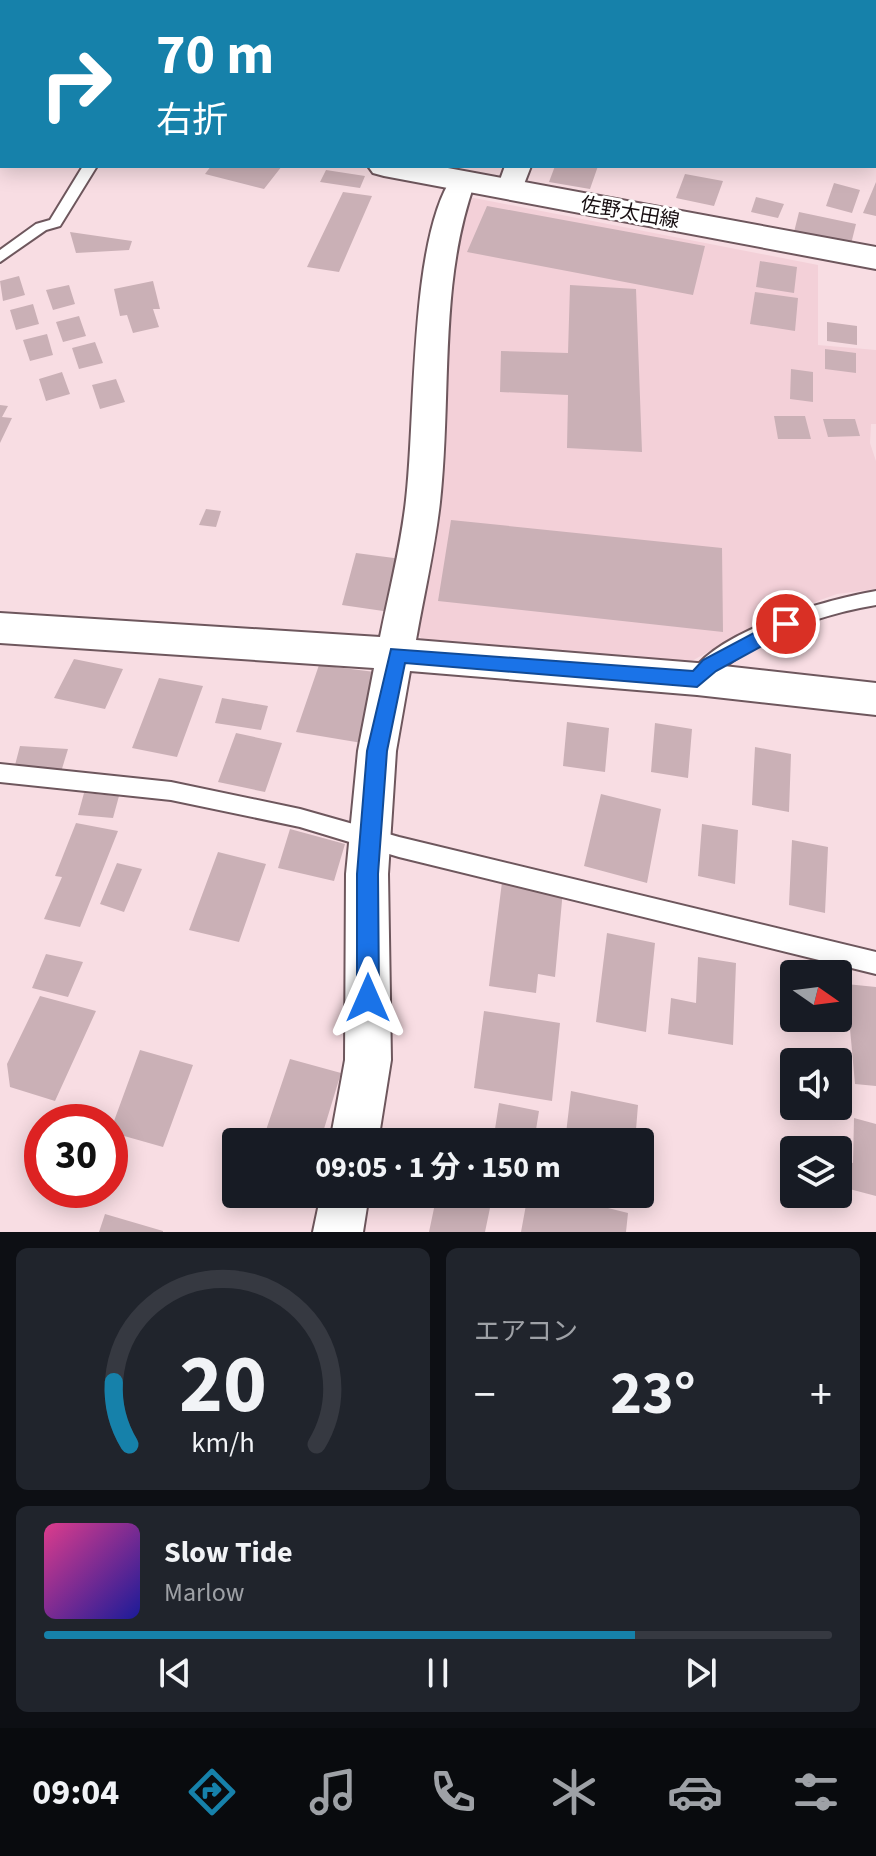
<!DOCTYPE html>
<html lang="ja">
<head>
<meta charset="utf-8">
<style>
  body { margin:0; font-family:"Source Sans 3","Noto Sans JP",sans-serif; background:#20242c; color:#f1f3f6; height:100vh; display:flex; flex-direction:column; font-size:30px; white-space:nowrap }
  * { box-sizing:border-box; margin:0 }
  p { font-size:26px; color:#9ea1a6 }
  .icon { flex:none; width:44px; height:44px; fill:none; stroke:currentColor; stroke-width:2; stroke-linecap:round; stroke-linejoin:round }
  .map { position:relative; height:1232px; overflow:hidden }
  .side { display:flex; flex-direction:column; gap:16px; padding:16px; background:#0d0f14; flex:1 }
  .side>* { flex:none }
  .banner { position:absolute; left:0px; top:0px; width:876px; height:168px; box-shadow:0 4px 20px #0003; background:#1681aa; color:#fff; overflow:hidden }
  .needle { width:52px; rotate:104deg }
  .controls { position:absolute; left:780px; top:960px; display:grid; gap:16px }
  .controls a { display:grid; place-items:center; width:72px; height:72px; border-radius:8px; background:#171b24; box-shadow:0 4px 20px #0003; font-size:40px }
  .speed { position:absolute; left:24px; top:1104px; display:flex; gap:16px; font-size:40px; font-weight:700; text-align:center }
  .speed>* { display:grid; place-content:center; width:104px; height:104px; border-radius:50%; background:#171b24; box-shadow:0 4px 20px #0003; line-height:1 }
  .speed .limit { border:12px solid #d22; background:#fff; color:#111 }
  .pin { position:absolute; display:grid; place-items:center; width:68px; height:68px; color:#fff; margin:-34px; border:4px solid #fff; border-radius:50%; box-shadow:0 2px 8px #0007 }
  .me { position:absolute; width:88px; margin:-44px; rotate:0deg; stroke-linejoin:round; filter:drop-shadow(0 0 6px #0008) }
  .turn { display:flex; align-items:center; gap:28px; height:168px; padding:0 24px; font-size:36px }
  .turn .icon { width:104px; height:104px; stroke-width:2.5 }
  .turn b { display:block; font-size:56px; line-height:68px }
  .big { font-size:60px; font-weight:700; line-height:1.1 }
  .side .widget { flex:1; display:flex; flex-direction:column; justify-content:center; gap:12px; min-width:0; padding:0 28px; border-radius:12px; background:#20242c }
  .side .dial { align-items:center; gap:0 }
  .dial svg { height:208px; overflow:visible; fill:none; stroke:#363941; stroke-width:7; stroke-linecap:round; text-anchor:middle }
  .dial text { fill:#f1f3f6; stroke:none }
  .song { display:flex; align-items:center; gap:24px }
  .cover { width:96px; height:96px; border-radius:12px; background:linear-gradient(135deg,hsl(330 70% 55%),hsl(240 70% 35%)) }
  .played { height:8px; border-radius:4px; background:linear-gradient(90deg,#1681aa 75%,#363941 75%) }
  .keys { display:flex; justify-content:space-around; direction:ltr }
  .heat { display:flex; justify-content:space-between; align-items:center; font-size:44px; direction:ltr }
  .side .tiles { flex:1; display:grid; gap:16px; grid-template-columns:1fr 1fr }
  .widget:last-child { grid-column:span 2 }
  .trip { position:absolute; left:222px; top:1128px; width:432px; height:80px; border-radius:8px; background:#171b24; box-shadow:0 4px 20px #0003; font-weight:700; line-height:80px; text-align:center }
  .dock { display:flex; height:128px; justify-content:space-around; align-items:center; background:#090b0e; color:#9ea1a6 }
  .dock .icon { width:56px; height:56px }
  .dock .on { color:#1681aa }
  .dock b { font-size:36px; color:#f1f3f6 }
  .map>svg:first-child { display:block }
</style>
</head>
<body>
<div class="map">
<svg width="876" height="1232" viewBox="0 0 876 1232">
  <rect width="100%" height="100%" fill="#f8dde3"/>
  <path fill="#f3d0d8" d="M469 197 818 265V345L876 350V424H871L870 443 876 461V589L837 594 798 608 756 625 690 662 425 642 413 629 454 251Z"/>
  <path fill="#cab0b6" d="M211 166H282L264 189 205 174Z
    M555 166H598L590 189 549 182Z
    M326 170 365 176 360 188 320 182Z
    M685 174 723 181 714 206 676 198Z
    M876 182V216L863 213Z
    M834 183 860 190 852 213 826 206Z
    M343 192 372 196 339 272 307 267Z
    M756 197 784 204 778 218 751 212Z
    M487 206 705 246 693 295 467 252Z
    M799 212 856 224 851 244 794 232Z
    M70 232 132 241 129 250 76 253Z
    M760 261 797 267 794 293 756 287Z
    M19 276 25 295 3 301 0 281Z
    M153 281 160 309H153L159 327 133 333 127 315 120 316 114 289Z
    M69 285 75 304 53 310 46 290Z
    M570 285 636 289 642 452 567 448 568 395 500 392 501 351 568 353Z
    M755 292 798 298 795 331 750 324Z
    M33 304 39 324 16 330 10 310Z
    M79 316 86 336 63 342 56 322Z
    M827 322 857 326V345L827 341Z
    M47 334 53 355 30 361 23 340Z
    M95 342 103 363 79 369 72 348Z
    M825 349 856 353V373L825 369Z
    M791 369 813 372V402L790 399Z
    M62 372 70 394 46 401 39 379Z
    M116 379 125 402 100 409 92 385Z
    M0 405 8 406 2 417 12 418 0 443Z
    M774 416H805L811 439H778Z
    M823 419H855L860 436 828 437Z
    M206 509 221 511 216 527 199 525Z
    M451 520 722 548 723 632 438 601Z
    M356 553 409 560 397 613 342 605Z
    M74 659 123 669 105 709 54 698Z
    M319 665 375 672 362 743 296 732Z
    M159 678 203 686 177 757 132 748Z
    M222 698 268 706 261 730 215 723Z
    M567 722 609 728 605 772 563 766Z
    M655 723 692 729 688 778 651 772Z
    M236 733 282 743 265 792 218 782Z
    M20 746 68 749 61 772 14 769Z
    M755 747 791 754 789 812 752 805Z
    M84 793 119 796 113 818 78 815Z
    M601 794 661 809 647 883 584 866Z
    M76 823 118 831 80 927 44 919 62 877 55 876Z
    M702 824 738 830 735 884 698 876Z
    M290 829 345 844 334 881 278 868Z
    M792 840 828 847 825 913 789 905Z
    M218 852 266 864 239 942 189 930Z
    M117 863 142 869 124 912 100 904Z
    M502 882 563 890 555 977 538 974 536 993 489 986Z
    M607 933 655 943 646 1032 596 1022Z
    M46 954 83 962 68 997 32 988Z
    M698 957 736 963 733 1045 668 1034 671 998 696 1003Z
    M846 984 876 987V1086L855 1084Z
    M40 996 96 1011 55 1101 10 1087 7 1064Z
    M484 1011 560 1023 552 1101 474 1088Z
    M140 1050 193 1065 163 1147 110 1132Z
    M290 1059 341 1073 320 1142H262Z
    M571 1091 638 1105 635 1142H565Z
    M499 1103 539 1111 534 1142H493Z
    M854 1118 876 1124V1196L838 1186V1159L853 1163Z
    M437 1194H460L491 1203 485 1232H429Z
    M528 1194H552L628 1213 626 1232H521Z
    M105 1214 163 1231V1232H99Z"/>
  <g fill="none" stroke-linecap="round" stroke-linejoin="round">
    <defs>
      <path id="lane" d="M117 0H129V2H117Z
        M377 0H390L392 2H379Z
        M83 166H97L60 226 46 230 0 262V250L36 224 50 220Z
        M876 591V605C812 616 751 639 704 685L697 687 690 685 688 679C710 632 828 599 876 591Z
        M0 764 171 782 300 809 399 837 876 952V974L399 857 300 827 171 800 0 782Z"/>
      <path id="street" d="M874 123 876 124V140L874 139Z
        M505 166H531L519 197H499L496 191Z
        M462 174 471 176 475 182C438 284 452 395 440 502 435 548 424 594 416 640L697 663 876 683V715L697 695 410 671 396 751 388 874 391 1060 378 1142H330L345 1060 346 874 358 751 374 668 0 643V613L380 637C389 592 401 546 406 500 416 418 409 240 453 176Z
        M321 1194H369L363 1232H313Z"/>
      <path id="secondary" d="M0 75H2V93H0Z
        M368 166H437L876 247V269L384 176 373 173Z"/>
    </defs>
    <use href="#lane" stroke="#6e575d" stroke-width="4"/>
    <use href="#street" stroke="#6e575d" stroke-width="4"/>
    <use href="#secondary" stroke="#6e575d" stroke-width="4"/>
    <use href="#lane" fill="#fff" fill-rule="evenodd"/>
    <use href="#street" fill="#fff" fill-rule="evenodd"/>
    <use href="#secondary" fill="#fff" fill-rule="evenodd"/>
  </g>
  <path fill="#1a73e8" stroke="#114b97" stroke-width="2" d="M786 616 793 618V629L716 671 697 687 405 663 387 751 378 874 379 998 376 1006 368 1009 360 1006 357 998V874L367 751 391 649 693 671 703 660Z"/>
  <g text-anchor="middle" dominant-baseline="central" stroke-width="6" stroke-linejoin="round" paint-order="stroke">
    <g font-size="20" fill="#170e11" stroke="#fff">
      <text transform="translate(630 213) rotate(10)">佐野太田線</text>
    </g>
  </g>
</svg>
<div class="controls">
<a><svg class="needle" viewBox="-14 -14 28 28"><path d="M0-13l5 13h-10z" fill="#e53935"/><path d="M0 13l5-13h-10z" fill="#9ea1a6"/></svg></a>
<a><svg class="icon" aria-label="sound" viewBox="0 0 24 24"><path d="M4 9h4l5-4v14l-5-4H4zM17 9q2 3 0 6"/></svg></a>
<a><svg class="icon" aria-label="layers" viewBox="0 0 24 24"><path d="M12 4l9 5-9 5-9-5zM3 14l9 5 9-5"/></svg></a>
</div>
<div class="speed"><div class="limit">30</div></div>
<div class="pin" style="left:786px;top:624px;background:#d93025"><svg class="icon" aria-label="arrive" viewBox="0 0 24 24"><path d="M6 21V4h12l-3 4 3 4H6"/></svg></div>
<svg class="me" style="left:368px;top:998px" viewBox="-20 -20 40 40"><path d="M0-17L14 15 0 8-14 15z" fill="#1a73e8" stroke="#fff" stroke-width="4"/></svg>
<div class="trip">09:05 · 1 分 · 150 m</div>
<div class="banner">
<div class="turn"><svg class="icon" aria-label="right" viewBox="0 0 24 24"><path d="M7 20v-9h11M14 6l5 5-5 5"/></svg><div><b>70 m</b>右折</div></div>
</div>
</div>
<section class="side">
<div class="tiles">
<div class="widget dial"><svg viewBox="0 0 100 80">
<path d="M14 69A42 42 0 1 1 86 69"/>
<path d="M14 69A42 42 0 0 1 8 45" stroke="#1681aa"/>
<text x="50" y="56" font-size="32" font-weight="700">20</text>
<text x="50" y="72" font-size="11">km/h</text>
</svg></div>
<div class="widget"><p>エアコン</p>
<div class="heat"><a>−</a><b class="big">23°</b><a>+</a></div>
</div>
<div class="widget">
<div class="song"><i class="cover"></i><div><b>Slow Tide</b><p>Marlow</p></div></div>
<div class="played"></div>
<div class="keys"><svg class="icon" aria-label="previous" viewBox="0 0 24 24"><path d="M18 5L8 12l10 7zM5 5v14"/></svg><svg class="icon" aria-label="pause" viewBox="0 0 24 24"><path d="M8 5v14M16 5v14"/></svg><svg class="icon" aria-label="next" viewBox="0 0 24 24"><path d="M6 5l10 7-10 7zM19 5v14"/></svg></div>
</div>
</div>
</section>
<nav class="dock">
<b>09:04</b>
<svg class="icon on" aria-label="directions" viewBox="0 0 24 24"><path d="M12 3l9 9-9 9-9-9zM9 14v-3h6M13 9l2 2-2 2"/></svg>
<svg class="icon" aria-label="music" viewBox="0 0 24 24"><path d="M9 18V5l10-2v13"/><circle cx="6" cy="18" r="3"/><circle cx="16" cy="16" r="3"/></svg>
<svg class="icon" aria-label="phone" viewBox="0 0 24 24"><path d="M5 4h4l2 5-3 2q2 4 5 5l2-3 5 2v4C11 20 4 13 5 4z"/></svg>
<svg class="icon" aria-label="climate" viewBox="0 0 24 24"><path d="M12 3v18M4 7l16 10M4 17L20 7"/></svg>
<svg class="icon" aria-label="car" viewBox="0 0 24 24"><path d="M5 17H2v-5l4-1 3-4h7l3 4 3 1v5h-3M9 17h6M6 11h13"/><circle cx="7" cy="17" r="2"/><circle cx="17" cy="17" r="2"/></svg>
<svg class="icon" aria-label="filters" viewBox="0 0 24 24"><path d="M4 7h16M4 17h16"/><circle cx="9" cy="7" r="2"/><circle cx="15" cy="17" r="2"/></svg>
</nav>
</body>
</html>
